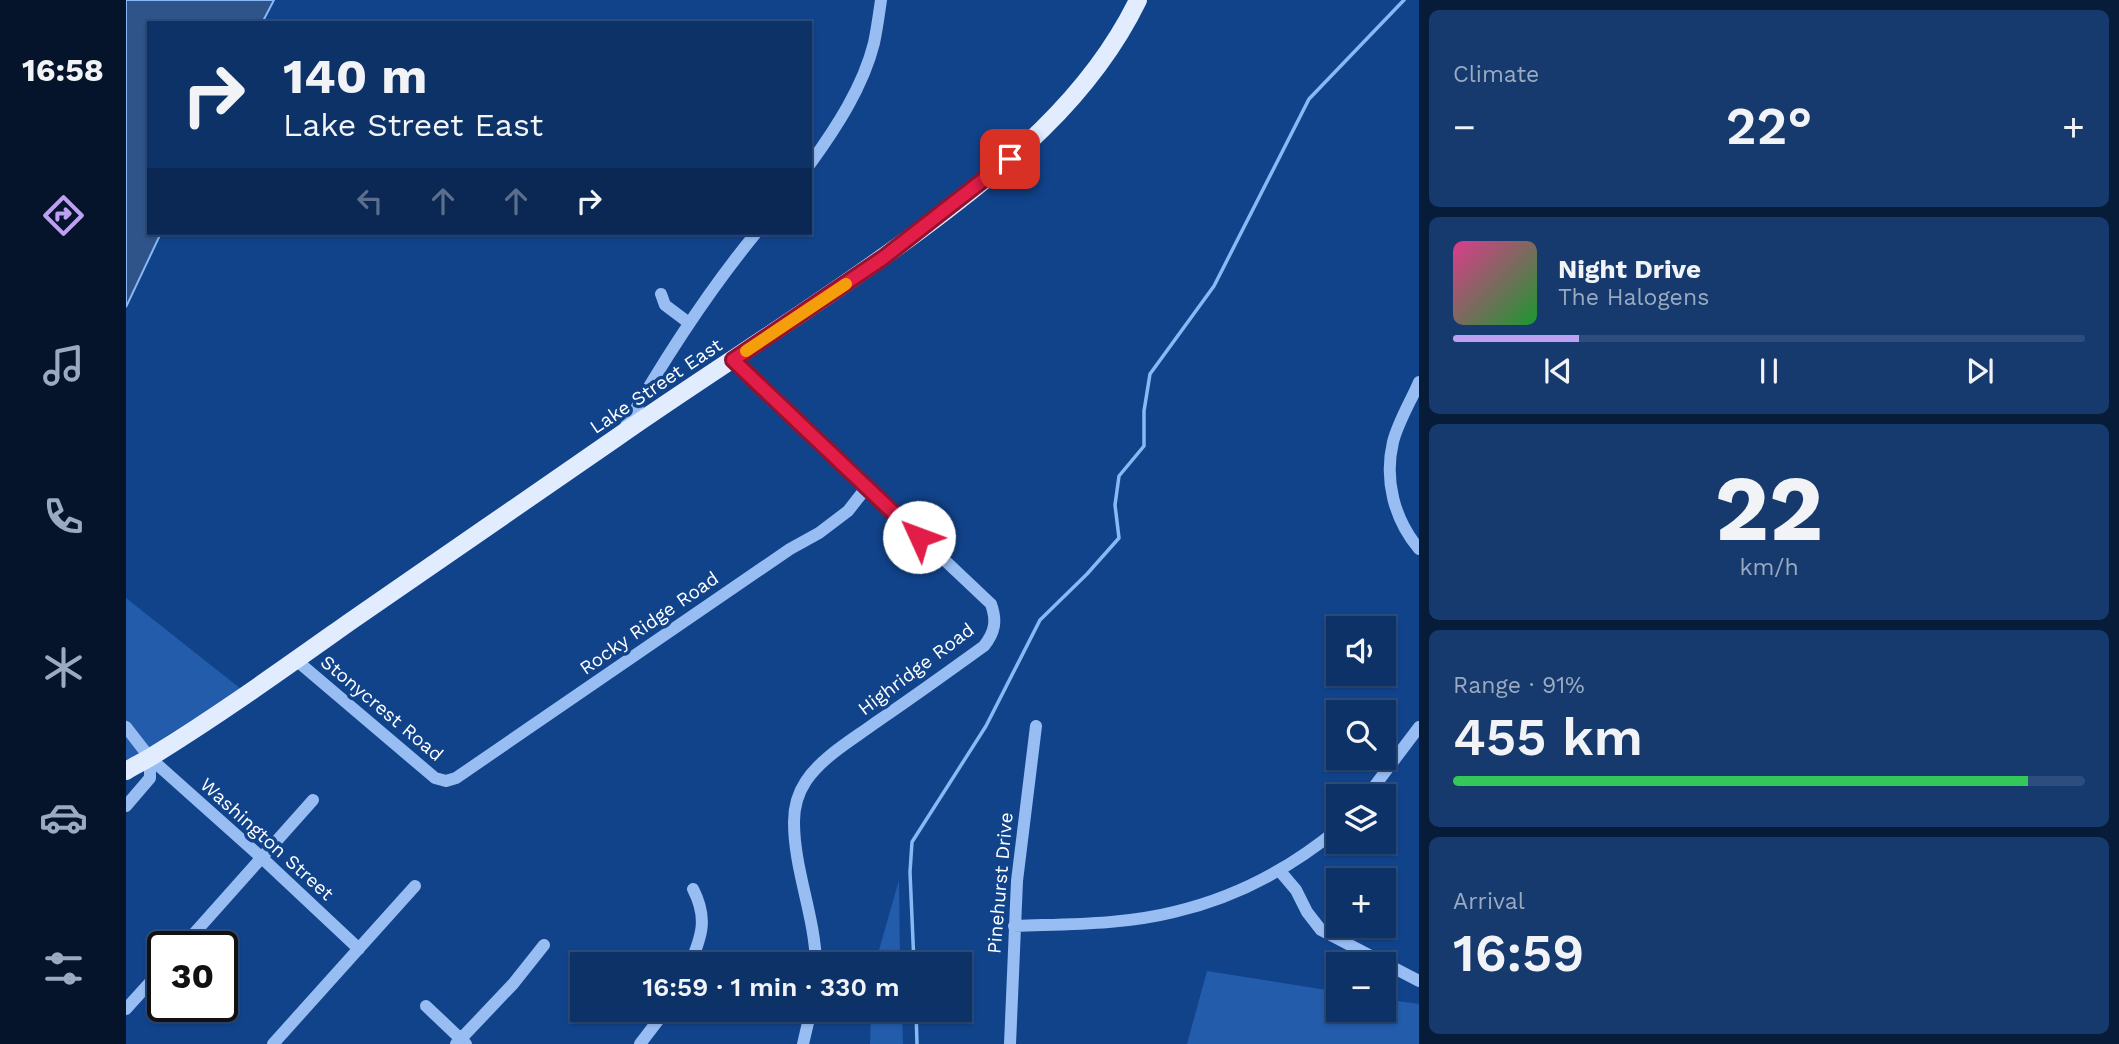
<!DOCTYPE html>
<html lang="en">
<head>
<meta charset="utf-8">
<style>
  body { margin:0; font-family:"Work Sans",sans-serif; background:#163a6e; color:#f1f3f6; height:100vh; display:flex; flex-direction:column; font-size:26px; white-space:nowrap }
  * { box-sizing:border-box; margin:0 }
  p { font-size:23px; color:#9aaac0 }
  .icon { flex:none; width:38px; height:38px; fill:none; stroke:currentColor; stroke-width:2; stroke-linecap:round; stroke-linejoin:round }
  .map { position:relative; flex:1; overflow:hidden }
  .panel { display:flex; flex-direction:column; gap:10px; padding:10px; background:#071c39; width:700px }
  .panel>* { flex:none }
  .banner { position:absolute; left:21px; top:21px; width:665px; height:214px; border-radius:0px; box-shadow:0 2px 5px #0004,0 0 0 2px #2d4d7c; background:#0d3268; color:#f1f3f6; overflow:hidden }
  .buttons { position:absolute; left:1200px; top:616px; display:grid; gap:14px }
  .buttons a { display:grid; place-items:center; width:70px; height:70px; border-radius:0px; background:#0d3268; box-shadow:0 2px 5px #0004,0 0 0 2px #2d4d7c; font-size:35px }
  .speed { position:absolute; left:21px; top:931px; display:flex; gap:14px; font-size:35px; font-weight:700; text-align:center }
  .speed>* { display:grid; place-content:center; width:91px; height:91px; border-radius:50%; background:#0d3268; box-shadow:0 2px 5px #0004,0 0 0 2px #2d4d7c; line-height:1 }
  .speed .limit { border:4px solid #111; border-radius:10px; background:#fff; color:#111 }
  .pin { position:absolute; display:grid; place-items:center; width:60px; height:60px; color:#fff; margin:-30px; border-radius:14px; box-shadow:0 4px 10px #0006 }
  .me { position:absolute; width:77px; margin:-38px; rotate:313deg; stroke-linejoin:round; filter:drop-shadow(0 0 5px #0008) }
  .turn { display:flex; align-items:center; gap:24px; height:147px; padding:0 21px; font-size:32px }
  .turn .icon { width:91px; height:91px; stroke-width:2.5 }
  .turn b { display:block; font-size:49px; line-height:60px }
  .lanes { display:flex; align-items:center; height:66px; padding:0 21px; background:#0003; justify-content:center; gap:35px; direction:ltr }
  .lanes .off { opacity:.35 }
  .big { font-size:52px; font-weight:600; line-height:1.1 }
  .panel .tile { flex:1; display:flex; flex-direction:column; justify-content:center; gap:10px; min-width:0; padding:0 24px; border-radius:10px; background:#163a6e }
  .panel .dial { align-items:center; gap:0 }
  .dial b { font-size:91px; line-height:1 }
  .song { display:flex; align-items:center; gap:21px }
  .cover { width:84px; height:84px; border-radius:10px; background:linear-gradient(135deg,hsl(330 70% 55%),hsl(130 70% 35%)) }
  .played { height:7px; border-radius:4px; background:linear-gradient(90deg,#bca0f2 20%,#2d4d7c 20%) }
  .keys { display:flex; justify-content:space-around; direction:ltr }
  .heat { display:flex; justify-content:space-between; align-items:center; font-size:38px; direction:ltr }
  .charge { height:10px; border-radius:5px; background:linear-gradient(90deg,#34c759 91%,#2d4d7c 0) }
  .trip { position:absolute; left:444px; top:952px; width:402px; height:70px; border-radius:0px; background:#0d3268; box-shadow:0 2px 5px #0004,0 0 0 2px #2d4d7c; font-weight:600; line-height:70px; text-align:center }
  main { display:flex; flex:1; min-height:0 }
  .tabs { display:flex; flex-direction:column; width:126px; justify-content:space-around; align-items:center; background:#05142a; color:#9aaac0 }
  .tabs .icon { width:49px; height:49px }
  .tabs .active { color:#bca0f2 }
  .tabs b { font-size:32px; color:#f1f3f6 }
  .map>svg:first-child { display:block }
</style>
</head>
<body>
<main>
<nav class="tabs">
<b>16:58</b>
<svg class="icon active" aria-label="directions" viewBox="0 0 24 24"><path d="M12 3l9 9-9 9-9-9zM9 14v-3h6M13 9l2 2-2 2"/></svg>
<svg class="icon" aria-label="music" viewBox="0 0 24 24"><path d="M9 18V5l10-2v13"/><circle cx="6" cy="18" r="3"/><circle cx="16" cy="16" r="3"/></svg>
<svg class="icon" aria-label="phone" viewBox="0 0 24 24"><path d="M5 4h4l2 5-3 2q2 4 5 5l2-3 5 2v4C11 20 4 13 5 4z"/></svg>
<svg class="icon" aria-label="climate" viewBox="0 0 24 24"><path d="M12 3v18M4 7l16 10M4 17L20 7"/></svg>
<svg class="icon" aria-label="car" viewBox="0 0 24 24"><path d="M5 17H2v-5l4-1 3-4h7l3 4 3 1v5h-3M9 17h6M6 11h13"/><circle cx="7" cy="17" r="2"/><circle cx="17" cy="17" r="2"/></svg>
<svg class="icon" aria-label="filters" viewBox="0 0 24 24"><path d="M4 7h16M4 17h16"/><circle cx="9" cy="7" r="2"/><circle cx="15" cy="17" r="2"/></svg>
</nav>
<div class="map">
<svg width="1293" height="1044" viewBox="0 0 1293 1044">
  <rect width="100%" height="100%" fill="#11438b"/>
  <path fill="#225caa" d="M0 598 115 689 0 762Z
    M773 880 774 964H749Z
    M1081 971 1213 992V1010H1258V999L1293 1004V1044H1061Z
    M745 1010H776L777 1044H744Z"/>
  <path fill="#2f548a" stroke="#88b8f5" stroke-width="2" d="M0 0H148L136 23H23V233H35L0 307Z"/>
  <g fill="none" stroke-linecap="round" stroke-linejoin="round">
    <path stroke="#88b8f5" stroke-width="3.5" d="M788 964 784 872 786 842 860 726 914 620 961 574 993 538 989 505 993 476 1018 446V411L1024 374 1088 286 1183 99 1278 0
      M790 1010 791 1044"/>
    <path stroke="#97bdf2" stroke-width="12" d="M684 164C710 128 737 87 748 43 751 29 753 14 755 0
      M535 294 539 305 563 323
      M607 360 865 604C871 621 869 632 858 646 822 672 786 698 749 723 726 740 696 757 680 781 672 793 668 808 668 822 668 870 689 916 690 964
      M1293 382C1285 401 1272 422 1267 442 1258 480 1268 519 1293 549
      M497 431C537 361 579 295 630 233
      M170 660 309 778 320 781 330 778 664 549 693 533 722 511 740 488
      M0 727 24 758 136 858 233 949
      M1241 796 1293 727
      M0 806 24 778V758
      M1153 870 1170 890 1181 912 1195 930 1293 981
      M888 926C941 924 996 925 1048 912 1108 898 1165 868 1213 828
      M56 947 187 800
      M564 964C576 936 582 918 567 889
      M300 1006 340 1044
      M0 1009 37 968
      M147 1044 289 886
      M330 1044 387 984 418 945
      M514 1044 540 1010
      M677 1044 685 1010
      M884 1044 891 881 910 726"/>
    <path stroke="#e2ecff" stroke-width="18" d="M0 771C9 765 19 761 28 755 96 713 160 667 225 621 313 560 402 499 490 438 590 368 695 304 793 231 879 167 964 99 1012 0"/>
  </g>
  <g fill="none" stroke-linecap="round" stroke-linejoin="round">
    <defs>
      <path id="route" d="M793 537 607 360 757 258 884 159"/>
    </defs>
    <use href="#route" stroke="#92132f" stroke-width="18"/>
    <use href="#route" stroke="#e11d48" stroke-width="12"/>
    <path stroke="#f59e0b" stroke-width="12" d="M620 351 720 284"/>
  </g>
  <g text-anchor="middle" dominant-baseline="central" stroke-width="7" stroke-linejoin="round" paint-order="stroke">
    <g font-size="19" fill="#fff" stroke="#11438b">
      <text transform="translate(530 386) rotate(-34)">Lake Street East</text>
      <text transform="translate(523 623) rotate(-35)">Rocky Ridge Road</text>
      <text transform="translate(790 669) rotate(-37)">Highridge Road</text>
      <text transform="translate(256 708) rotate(40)">Stonycrest Road</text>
      <text transform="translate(141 839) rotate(42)">Washington Street</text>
      <text transform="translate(874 883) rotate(-85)">Pinehurst Drive</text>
    </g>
  </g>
</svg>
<div class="buttons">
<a><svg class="icon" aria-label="sound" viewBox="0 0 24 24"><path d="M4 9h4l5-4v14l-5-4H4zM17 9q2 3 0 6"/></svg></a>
<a><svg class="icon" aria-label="search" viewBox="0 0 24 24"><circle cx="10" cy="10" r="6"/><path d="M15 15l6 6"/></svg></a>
<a><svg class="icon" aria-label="layers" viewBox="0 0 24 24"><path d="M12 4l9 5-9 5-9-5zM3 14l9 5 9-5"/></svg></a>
<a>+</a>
<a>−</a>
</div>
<div class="speed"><div class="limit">30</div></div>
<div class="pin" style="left:884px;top:159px;background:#d93025"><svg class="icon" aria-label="arrive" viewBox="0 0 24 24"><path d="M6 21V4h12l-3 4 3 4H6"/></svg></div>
<svg class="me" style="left:793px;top:537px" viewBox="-20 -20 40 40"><circle r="19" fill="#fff"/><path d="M0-13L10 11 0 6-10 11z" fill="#e11d48"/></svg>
<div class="trip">16:59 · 1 min · 330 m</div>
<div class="banner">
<div class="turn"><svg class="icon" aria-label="right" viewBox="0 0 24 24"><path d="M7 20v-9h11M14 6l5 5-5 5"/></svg><div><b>140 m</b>Lake Street East</div></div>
<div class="lanes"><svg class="icon off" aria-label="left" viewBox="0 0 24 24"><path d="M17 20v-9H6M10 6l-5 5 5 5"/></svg><svg class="icon off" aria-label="ahead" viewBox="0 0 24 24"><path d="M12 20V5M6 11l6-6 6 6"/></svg><svg class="icon off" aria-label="ahead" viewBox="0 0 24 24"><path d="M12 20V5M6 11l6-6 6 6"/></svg><svg class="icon" aria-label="right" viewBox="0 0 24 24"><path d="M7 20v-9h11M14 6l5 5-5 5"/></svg></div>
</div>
</div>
<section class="panel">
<div class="tile"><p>Climate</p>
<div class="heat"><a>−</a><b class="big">22°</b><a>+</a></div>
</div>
<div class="tile">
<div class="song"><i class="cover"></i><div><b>Night Drive</b><p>The Halogens</p></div></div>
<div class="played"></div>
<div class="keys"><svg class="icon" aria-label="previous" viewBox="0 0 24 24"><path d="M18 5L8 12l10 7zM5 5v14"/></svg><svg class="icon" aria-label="pause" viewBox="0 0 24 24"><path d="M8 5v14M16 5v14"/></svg><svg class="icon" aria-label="next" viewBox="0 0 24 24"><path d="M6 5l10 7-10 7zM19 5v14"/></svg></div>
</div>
<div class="tile dial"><b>22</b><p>km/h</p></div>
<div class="tile"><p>Range · 91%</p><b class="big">455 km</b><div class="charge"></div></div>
<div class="tile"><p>Arrival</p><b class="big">16:59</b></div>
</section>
</main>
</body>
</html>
